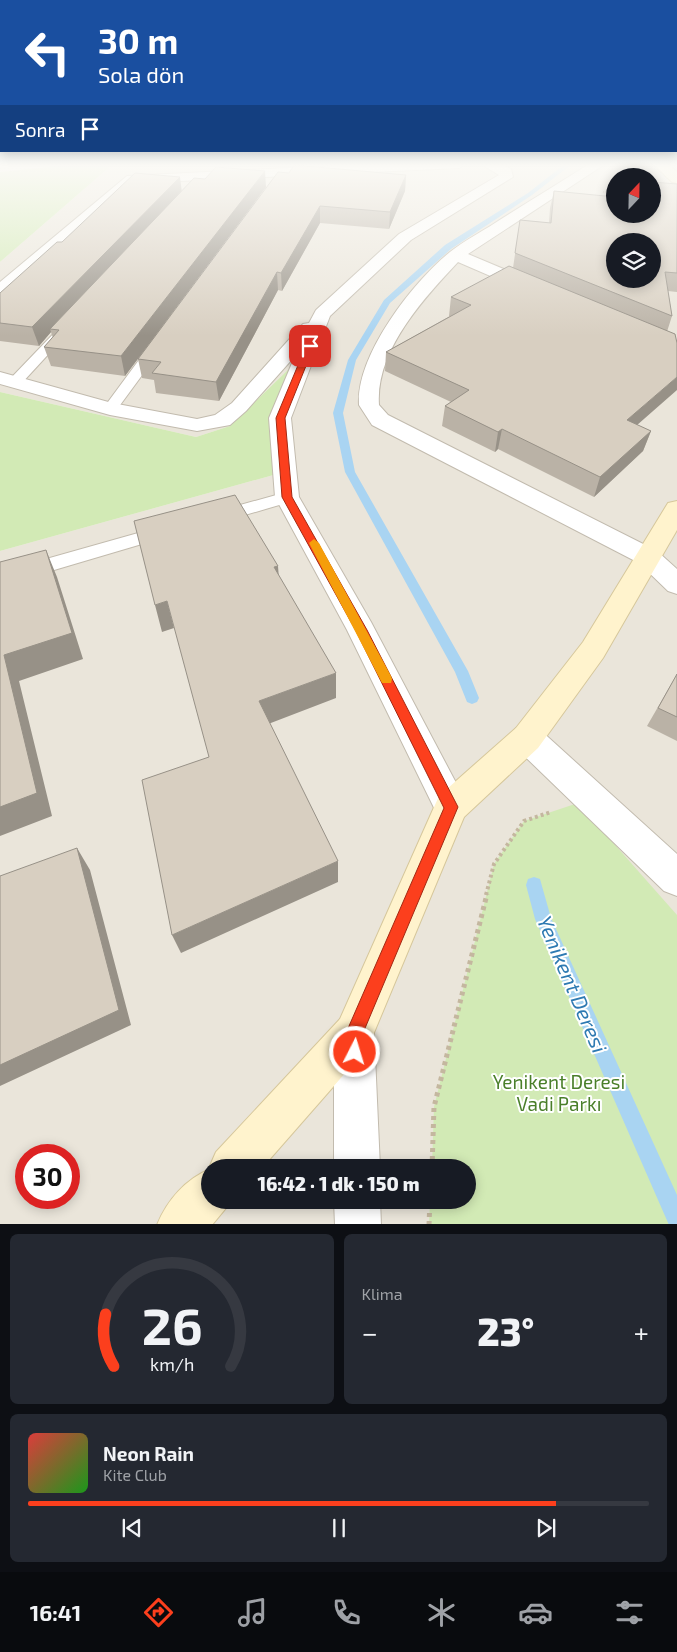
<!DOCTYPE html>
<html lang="tr">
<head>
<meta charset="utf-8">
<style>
  body { margin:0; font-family:"Exo 2",sans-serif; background:#242831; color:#f1f3f6; height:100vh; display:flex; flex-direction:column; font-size:19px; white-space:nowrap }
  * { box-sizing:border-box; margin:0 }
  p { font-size:16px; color:#9ea1a6 }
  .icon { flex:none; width:28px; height:28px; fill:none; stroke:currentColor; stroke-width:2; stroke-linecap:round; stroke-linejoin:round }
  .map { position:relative; height:1224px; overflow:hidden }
  .details { display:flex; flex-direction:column; gap:10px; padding:10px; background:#0d0f14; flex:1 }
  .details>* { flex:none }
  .banner { position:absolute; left:0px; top:0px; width:678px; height:152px; box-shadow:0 2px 12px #0003; background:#1a4fa0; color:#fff; overflow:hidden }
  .needle { width:32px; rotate:22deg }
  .tools { position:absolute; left:606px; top:168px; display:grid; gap:10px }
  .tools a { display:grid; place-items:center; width:55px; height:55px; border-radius:50%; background:#171b24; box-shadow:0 2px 12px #0003; font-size:25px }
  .speed { position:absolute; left:15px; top:1144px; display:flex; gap:10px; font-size:25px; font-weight:700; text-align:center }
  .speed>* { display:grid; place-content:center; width:65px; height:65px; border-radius:50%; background:#171b24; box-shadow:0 2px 12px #0003; line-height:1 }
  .speed .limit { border:8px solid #d22; background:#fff; color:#111 }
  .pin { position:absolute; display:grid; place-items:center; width:42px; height:42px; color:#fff; margin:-21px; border-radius:10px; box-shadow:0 2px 8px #0006 }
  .me { position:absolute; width:55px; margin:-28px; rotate:5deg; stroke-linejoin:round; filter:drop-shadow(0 0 4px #0008) }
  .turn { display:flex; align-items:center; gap:18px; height:105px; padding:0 15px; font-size:22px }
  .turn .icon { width:65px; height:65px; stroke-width:2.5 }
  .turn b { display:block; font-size:35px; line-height:42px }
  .then { display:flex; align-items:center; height:48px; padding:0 15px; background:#0003; gap:10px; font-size:19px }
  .big { font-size:38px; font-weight:800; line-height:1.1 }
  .details .tile { flex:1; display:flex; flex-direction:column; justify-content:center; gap:8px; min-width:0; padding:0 18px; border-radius:8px; background:#242831 }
  .details .dial { align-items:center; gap:0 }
  .dial svg { height:130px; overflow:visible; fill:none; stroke:#363941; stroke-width:7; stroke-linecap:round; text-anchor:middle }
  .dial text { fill:#f1f3f6; stroke:none }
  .song { display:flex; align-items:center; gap:15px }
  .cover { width:60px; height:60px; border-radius:8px; background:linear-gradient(135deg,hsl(0 70% 55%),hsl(120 70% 35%)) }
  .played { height:5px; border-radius:2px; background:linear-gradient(90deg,#fc3f1d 85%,#363941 85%) }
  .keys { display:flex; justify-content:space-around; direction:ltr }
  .heat { display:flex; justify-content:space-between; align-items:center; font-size:28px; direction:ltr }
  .details .tiles { flex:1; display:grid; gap:10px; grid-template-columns:1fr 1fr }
  .tile:last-child { grid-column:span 2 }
  .trip { position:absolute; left:201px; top:1159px; width:275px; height:50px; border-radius:25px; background:#171b24; box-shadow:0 2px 12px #0003; font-weight:800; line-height:50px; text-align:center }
  .tabs { display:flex; height:80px; justify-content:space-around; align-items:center; background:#090b0e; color:#9ea1a6 }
  .tabs .icon { width:35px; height:35px }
  .tabs .on { color:#fc3f1d }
  .tabs b { font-size:22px; color:#f1f3f6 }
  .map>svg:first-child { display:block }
</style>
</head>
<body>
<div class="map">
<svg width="677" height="1225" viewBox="0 0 677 1225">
  <rect width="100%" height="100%" fill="#f6f3ec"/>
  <path fill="#eae5da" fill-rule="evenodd" d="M113 164H677V1224H0V551L277 474 292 366 230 426 196 437 0 392V262ZM615 176H652V214H615ZM615 241H652V279H615ZM26 1155H69V1198H26ZM210 1168H468V1200H210Z"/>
  <path fill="#d2eab5" d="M78 164H113L0 262V172Z
    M293 365 277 474 0 551V392L196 437 230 426Z
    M578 803 677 915V1224L429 1225 430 1200H468V1168L432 1167 434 1107 494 864 524 821Z"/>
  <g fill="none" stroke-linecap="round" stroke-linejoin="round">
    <path fill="#a9d4f2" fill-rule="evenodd" d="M565 164H572L532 195 451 249 390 303 356 360 343 413 355 472 468 671 479 698 477 702 472 704 467 702 455 672 345 472 333 413 348 360 384 300 445 245 528 193Z
      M534 877 540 879 551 918 677 1195V1225H669L535 919 526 885 528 879Z"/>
    <defs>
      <path id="lane" d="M63 327 67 328 69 331 67 334 20 385H10L8 382 10 379 59 328Z
        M155 344 162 348 115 412H105L103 409 105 406 150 345Z
        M287 492 293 493 295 497 293 501 221 522 215 520 213 516 215 512Z
        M163 526 169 528 172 532 169 536 0 586V572Z"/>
      <path id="street" d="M369 164H466L459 168 136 183 6 295 0 296V282L127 176Z
        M481 164H502L511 169 513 177 411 240 330 316 291 418 299 497 371 622 463 796 468 807 463 818 451 823 439 818 347 630 275 497 269 418 295 356 246 411 230 425 197 431 110 415 0 384V372L112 403 197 419 215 415 232 403 303 324 309 323 316 310 399 234 499 175Z
        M589 164H605L468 254 537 283 540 287 537 291 531 292 525 291 458 262C424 298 375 351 379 405L388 415 657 551 677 569V594L668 591 639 563 372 425 359 405C356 355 413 282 450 252 464 241 481 232 495 223 526 203 558 184 589 164Z
        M527 724 538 728 677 854V896L664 891 516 748 511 738 516 728Z
        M354 1013 368 1019 374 1033 380 1168H334V1033L340 1019Z
        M334 1200H380L381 1225H335Z"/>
      <path id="secondary" d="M653 164H668L677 172V183L672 182Z
        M677 501V530L603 658 538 748 464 817 368 1047 262 1168H210V1200H230L226 1208 212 1225H157C167 1200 186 1179 210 1169L209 1168 216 1152 340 1019 439 796 516 728 583 642 668 503Z"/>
    </defs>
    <use href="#lane" stroke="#c2bbae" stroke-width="2"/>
    <use href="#street" stroke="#c2bbae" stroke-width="2"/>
    <use href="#secondary" stroke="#d6c79b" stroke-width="2"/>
    <path stroke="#c4b79f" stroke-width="2" stroke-dasharray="1 1" stroke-linecap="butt" d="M603 192H615"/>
    <path stroke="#c4b79f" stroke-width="4" stroke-dasharray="3 3" stroke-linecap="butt" d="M486 895 494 864 524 821 551 812"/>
    <path stroke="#c4b79f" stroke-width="5" stroke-dasharray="4 4" stroke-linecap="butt" d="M432 1168 434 1107 487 894
      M429 1225 430 1200"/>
    <use href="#lane" fill="#fff" fill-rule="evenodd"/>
    <use href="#street" fill="#fff" fill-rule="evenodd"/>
    <use href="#secondary" fill="#fff3cd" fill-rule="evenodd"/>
  </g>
  <path fill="#bab2a6" d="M289 173 406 175 405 191 389 229 320 223 282 291 278 290 219 401 156 393 154 380 142 378 138 359 125 376 51 366 44 347 53 338 51 332 39 346 0 341V293L62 242 182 191 266 187 162 327Z
    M677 184V292L668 291 672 316 637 425 651 431 643 451 594 497 498 449 495 452 442 426 445 406 451 402 385 371 386 352 450 316H449L451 297 513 268 520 220 549 223 550 208 554 191 615 214Z
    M677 674V741L647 726Z"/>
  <path fill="#979187" d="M265 171 266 187 125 376 121 356Z
    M406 175 405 191 389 229 390 212Z
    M180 177 182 193 50 329 51 332 39 346 32 327Z
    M320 206V223L282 291 281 273Z
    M277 272 278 290 219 401 216 382Z
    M677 377V390L620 440 627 420Z
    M502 429 498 449 495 452 498 432Z
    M651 431 643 451 594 497 600 477Z
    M46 550 57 577 83 659 19 681 52 816 0 836V807L4 655Z
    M278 566 280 593 274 567Z
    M167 601 174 628 162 632 155 605Z
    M336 673V698L263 726 259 701Z
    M77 848 90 870 131 1025 0 1086V1065Z
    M338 861V882L181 953 172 935Z"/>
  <path fill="#d8cfc1" stroke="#979187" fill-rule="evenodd" d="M294 165 406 175 390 212 320 206 281 273 277 272 216 382 152 373 161 362 138 359 278 172 289 173Z
    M216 167 265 171 121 356 44 347 59 330 50 329 194 178 205 179Z
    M135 173 180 177 32 327 0 323V293L57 242H62Z
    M652 182 677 184V273L665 272 672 316 515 253 520 220 551 223 554 191 615 197V214H652ZM615 241H652V279H615Z
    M509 266 675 334 677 343V377L627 420 651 431 600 477 502 429 498 432 445 406 469 390 386 352 471 305 451 297Z
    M235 495 278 566 274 567 336 673 259 701 338 861 172 935 142 780 209 757 167 601 155 605 134 521Z
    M46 550 72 633 4 655 37 793 0 807V562Z
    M677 674V717L658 708Z
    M77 848 119 1010 0 1065V876Z"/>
  <linearGradient id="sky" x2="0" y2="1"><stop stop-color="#8fc1ec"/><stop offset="0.49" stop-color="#fbfaf6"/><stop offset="1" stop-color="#fbfaf6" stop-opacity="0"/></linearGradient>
  <rect width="677" height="336" fill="url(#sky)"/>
  <path fill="#fc3f1d" stroke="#a42913" d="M310 344 314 346 285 418 292 497 367 630 458 807 363 1033V1052L361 1058 355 1061 349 1058 346 1052V1033L444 808 356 631 282 497 276 418 306 346Z"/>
  <path fill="#f59e0b" d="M314 539 319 543 391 676 392 679 391 683H382L309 543Z"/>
  <g text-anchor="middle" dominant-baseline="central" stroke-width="4" stroke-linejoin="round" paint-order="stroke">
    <g font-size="19" fill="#4a7f2a" stroke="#fff">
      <text x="559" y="1081">Yenikent Deresi<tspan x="559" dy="22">Vadi Parkı</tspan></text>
    </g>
    <g font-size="21" font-style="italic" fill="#2e7ab2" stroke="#fff">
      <text transform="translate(573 984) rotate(67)">Yenikent Deresi</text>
    </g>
  </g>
</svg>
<div class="tools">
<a><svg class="needle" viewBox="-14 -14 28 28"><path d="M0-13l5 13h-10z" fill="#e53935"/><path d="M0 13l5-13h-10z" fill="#9ea1a6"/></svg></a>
<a><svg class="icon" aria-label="layers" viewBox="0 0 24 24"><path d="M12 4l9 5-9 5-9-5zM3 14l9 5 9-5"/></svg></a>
</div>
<div class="speed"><div class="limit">30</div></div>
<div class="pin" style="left:310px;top:346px;background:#d93025"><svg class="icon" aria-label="arrive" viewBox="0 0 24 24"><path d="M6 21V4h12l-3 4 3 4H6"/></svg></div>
<svg class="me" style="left:355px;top:1052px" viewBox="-20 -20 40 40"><circle r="17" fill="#fc3f1d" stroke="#fff" stroke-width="3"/><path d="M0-11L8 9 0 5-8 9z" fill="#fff"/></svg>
<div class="trip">16:42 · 1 dk · 150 m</div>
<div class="banner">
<div class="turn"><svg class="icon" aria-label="left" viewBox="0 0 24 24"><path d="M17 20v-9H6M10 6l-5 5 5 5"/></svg><div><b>30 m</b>Sola dön</div></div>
<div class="then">Sonra<svg class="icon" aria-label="arrive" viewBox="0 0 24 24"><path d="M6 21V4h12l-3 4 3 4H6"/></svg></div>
</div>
</div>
<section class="details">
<div class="tiles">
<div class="tile dial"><svg viewBox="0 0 100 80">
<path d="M14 69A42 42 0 1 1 86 69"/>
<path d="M14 69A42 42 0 0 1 9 37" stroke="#fc3f1d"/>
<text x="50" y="56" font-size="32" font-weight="700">26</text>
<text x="50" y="72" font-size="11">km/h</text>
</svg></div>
<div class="tile"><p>Klima</p>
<div class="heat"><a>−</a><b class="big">23°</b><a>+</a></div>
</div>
<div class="tile">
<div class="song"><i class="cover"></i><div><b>Neon Rain</b><p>Kite Club</p></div></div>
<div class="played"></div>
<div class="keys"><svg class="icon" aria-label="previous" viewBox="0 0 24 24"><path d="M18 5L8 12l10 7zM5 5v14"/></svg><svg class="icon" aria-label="pause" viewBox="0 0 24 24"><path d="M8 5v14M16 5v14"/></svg><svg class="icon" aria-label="next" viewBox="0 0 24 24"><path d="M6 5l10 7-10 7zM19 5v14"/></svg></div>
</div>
</div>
</section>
<nav class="tabs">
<b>16:41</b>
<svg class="icon on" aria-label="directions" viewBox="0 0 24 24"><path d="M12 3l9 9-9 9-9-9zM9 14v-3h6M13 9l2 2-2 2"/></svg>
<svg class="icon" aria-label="music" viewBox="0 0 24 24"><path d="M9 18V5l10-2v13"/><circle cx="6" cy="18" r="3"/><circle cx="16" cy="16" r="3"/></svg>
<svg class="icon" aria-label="phone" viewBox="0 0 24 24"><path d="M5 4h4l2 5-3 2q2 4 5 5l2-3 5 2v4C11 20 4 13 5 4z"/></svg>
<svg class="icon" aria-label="climate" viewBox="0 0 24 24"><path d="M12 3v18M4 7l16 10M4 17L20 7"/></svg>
<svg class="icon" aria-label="car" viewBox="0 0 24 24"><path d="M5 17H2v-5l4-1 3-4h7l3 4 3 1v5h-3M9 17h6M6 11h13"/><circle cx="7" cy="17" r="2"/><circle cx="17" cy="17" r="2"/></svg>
<svg class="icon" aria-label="filters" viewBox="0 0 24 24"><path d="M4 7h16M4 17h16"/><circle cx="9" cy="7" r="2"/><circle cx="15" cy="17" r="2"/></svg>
</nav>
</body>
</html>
